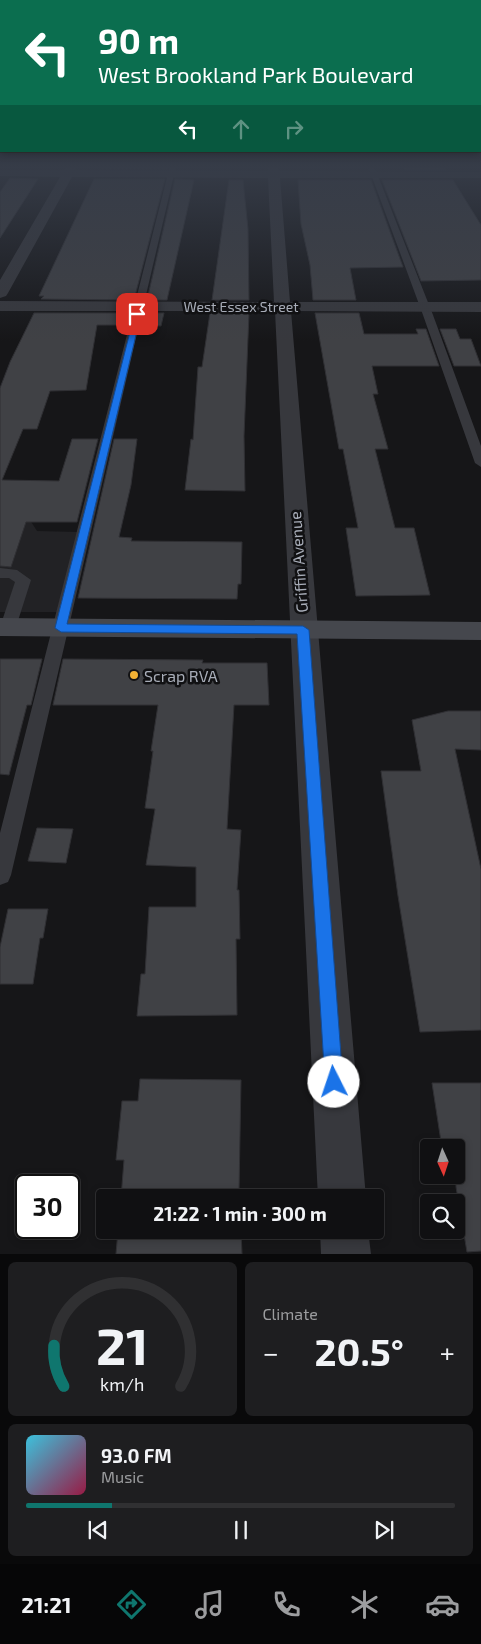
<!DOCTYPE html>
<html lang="en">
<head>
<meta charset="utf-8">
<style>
  body { margin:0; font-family:"Exo 2",sans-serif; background:#1e1e20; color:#f1f3f6; height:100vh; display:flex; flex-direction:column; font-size:19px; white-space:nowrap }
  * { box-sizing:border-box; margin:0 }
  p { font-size:16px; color:#9c9d9f }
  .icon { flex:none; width:28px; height:28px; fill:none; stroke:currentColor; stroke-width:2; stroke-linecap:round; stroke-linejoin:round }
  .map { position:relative; height:1254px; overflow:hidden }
  .details { display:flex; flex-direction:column; gap:8px; padding:8px; background:#09090a; flex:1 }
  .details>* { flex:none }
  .hud { position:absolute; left:0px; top:0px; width:481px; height:152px; box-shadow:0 2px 8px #0003,0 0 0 1px #303032; background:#0b6e4f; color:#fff; overflow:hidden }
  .needle { width:32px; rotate:177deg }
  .fabs { position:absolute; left:420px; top:1139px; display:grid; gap:10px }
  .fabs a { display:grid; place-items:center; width:45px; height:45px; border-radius:5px; background:#101012; box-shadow:0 2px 8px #0003,0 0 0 1px #303032; font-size:25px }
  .speed { position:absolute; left:15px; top:1174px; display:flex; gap:10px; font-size:25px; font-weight:700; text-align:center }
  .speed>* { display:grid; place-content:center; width:65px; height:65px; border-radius:50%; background:#101012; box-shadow:0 2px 8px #0003,0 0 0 1px #303032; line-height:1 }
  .speed .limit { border:2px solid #111; border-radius:8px; background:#fff; color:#111 }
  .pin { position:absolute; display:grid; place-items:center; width:42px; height:42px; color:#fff; margin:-21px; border-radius:10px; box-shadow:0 2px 8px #0006 }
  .me { position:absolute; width:55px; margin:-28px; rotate:356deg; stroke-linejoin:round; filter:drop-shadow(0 0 4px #0008) }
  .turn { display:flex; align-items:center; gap:18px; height:105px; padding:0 15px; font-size:22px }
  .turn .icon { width:65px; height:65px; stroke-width:2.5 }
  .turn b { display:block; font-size:35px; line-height:42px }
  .lanes { display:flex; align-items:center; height:48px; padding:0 15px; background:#0003; justify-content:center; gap:25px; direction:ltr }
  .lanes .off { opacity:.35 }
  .big { font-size:38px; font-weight:700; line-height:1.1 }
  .details .card { flex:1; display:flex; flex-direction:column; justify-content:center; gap:8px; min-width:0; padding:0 18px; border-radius:8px; background:#1e1e20 }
  .details .dial { align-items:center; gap:0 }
  .dial svg { height:130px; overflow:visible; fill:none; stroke:#303032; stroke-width:7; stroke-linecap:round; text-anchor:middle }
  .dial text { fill:#f1f3f6; stroke:none }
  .song { display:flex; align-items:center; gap:15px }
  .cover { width:60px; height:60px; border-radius:8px; background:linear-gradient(135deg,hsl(190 70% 55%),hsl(340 70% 35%)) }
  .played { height:5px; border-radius:2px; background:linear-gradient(90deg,#0f766e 20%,#303032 20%) }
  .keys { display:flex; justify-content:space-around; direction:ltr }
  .heat { display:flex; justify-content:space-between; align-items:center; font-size:28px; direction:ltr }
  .details .tiles { flex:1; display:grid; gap:8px; grid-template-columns:1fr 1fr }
  .card:last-child { grid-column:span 2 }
  .trip { position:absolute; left:96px; top:1189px; width:288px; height:50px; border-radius:5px; background:#101012; box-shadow:0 2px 8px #0003,0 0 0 1px #303032; font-weight:700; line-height:50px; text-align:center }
  .tab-bar { display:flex; height:80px; justify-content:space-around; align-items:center; background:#060607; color:#9c9d9f }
  .tab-bar .icon { width:35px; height:35px }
  .tab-bar .active { color:#0f766e }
  .tab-bar b { font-size:22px; color:#f1f3f6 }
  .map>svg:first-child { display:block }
</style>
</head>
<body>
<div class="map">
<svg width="481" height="1254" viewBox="0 0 481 1254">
  <rect width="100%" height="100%" fill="#161618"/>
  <path fill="#222225" d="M0 514H26L37 531 78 532 57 612H0Z"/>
  <path fill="#404145" stroke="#303034" d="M100 166H168L167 169 99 168Z
    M402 166H443L446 170H405Z
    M10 178 38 179 0 238V192Z
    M94 179H165L134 300 41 299 44 296H39Z
    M175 179 194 180 167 300H147Z
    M229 180H243L248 229 249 300H212Z
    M298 180H371L403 267 350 268 356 300H313L310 265 301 224Z
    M382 180H453L481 225V280L421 281Z
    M34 313H131L127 325H97L86 390 50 391 37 429H23L2 480 59 481 72 439H98L77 522H26L11 567 0 566V388L10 362Z
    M144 313H164L161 326 141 325Z
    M210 313H249L244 436 245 491 185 490 191 439 193 440 198 367H202Z
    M315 313H359L364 334H418L416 329H426L439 366H372L378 394H373L388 449H375L395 528H414L430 595 356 596 346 528H358L343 449H339Z
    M440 329H456L460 339H471L481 366H454Z
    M114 439H137L131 485 119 537 132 538 131 541 242 542 241 584H238L237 599 78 598Z
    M0 659H42L31 705H27L9 775 0 774Z
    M63 659 203 660 202 663H267L269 705H234L227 829 241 830 237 890H239L240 939H236L237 1015 137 1016 141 974H145L149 907H196V867L146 865 155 809 145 808 153 751H151L158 705H53Z
    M448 711H481V750L455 749 481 869V1030L420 1032 398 896 381 771H421L412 720Z
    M37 828 73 829 66 863 28 861Z
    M8 909H48L43 938H40L33 984H0V947Z
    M140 1079 241 1080 239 1191H241V1198H121L124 1160H116L122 1101H138Z
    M432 1083H481V1251L467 1252 456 1187V1148H442Z
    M118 1230H241L242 1254H116Z"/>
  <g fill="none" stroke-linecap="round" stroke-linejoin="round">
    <path fill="#37383d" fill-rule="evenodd" d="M170 166H176L11 875 8 882 0 885V833Z
      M368 166H374L433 315 481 446V467L475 463 423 315Z
      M0 568 17 570 31 580 16 627 14 631 8 633 2 631 0 627 15 582 9 578H0Z"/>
    <path fill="#37383d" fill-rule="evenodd" d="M67 166H77L75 170 268 171V166H278L279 171 481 172V178H280L290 302H481V312L291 311 366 1198H318L275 311H0V301L274 302 268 178 72 177 8 293 6 296 0 298V280L60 177 0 176V170H64Z
      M320 1230H368L371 1254H321Z"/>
    <path fill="#45474d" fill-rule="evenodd" d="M0 618 481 622V640L0 636Z"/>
  </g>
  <linearGradient id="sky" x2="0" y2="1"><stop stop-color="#0c0c0d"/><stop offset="0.49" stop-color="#363c48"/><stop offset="1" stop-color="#363c48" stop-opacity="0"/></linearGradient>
  <rect width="481" height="341" fill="url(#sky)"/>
  <path fill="#1a73e8" stroke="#114b97" d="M135 312 141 314 67 624 303 626 309 630 343 1082 340 1088 334 1091 327 1088 325 1082 297 634 61 632 55 628Z"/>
  <circle fill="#f2b134" stroke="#111113" stroke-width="2" cx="134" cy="675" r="5"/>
  <g text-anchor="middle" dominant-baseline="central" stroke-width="5" stroke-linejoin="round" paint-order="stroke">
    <g font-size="14" fill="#a8adb8" stroke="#111113">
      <text x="241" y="306">West Essex Street</text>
    </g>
    <g font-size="16" fill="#a8adb8" stroke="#111113">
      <text transform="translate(298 562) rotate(-94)">Griffin Avenue</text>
    </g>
    <g font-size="16" fill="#a8adb8" stroke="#111113" text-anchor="start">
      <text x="144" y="675">Scrap RVA</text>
    </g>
  </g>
</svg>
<div class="fabs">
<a><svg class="needle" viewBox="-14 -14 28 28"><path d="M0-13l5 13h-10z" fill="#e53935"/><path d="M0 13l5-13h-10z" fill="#9c9d9f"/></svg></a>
<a><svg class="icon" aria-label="search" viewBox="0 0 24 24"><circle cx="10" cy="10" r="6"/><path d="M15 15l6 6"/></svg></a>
</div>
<div class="speed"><div class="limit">30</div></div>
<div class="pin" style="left:137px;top:314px;background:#d93025"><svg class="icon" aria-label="arrive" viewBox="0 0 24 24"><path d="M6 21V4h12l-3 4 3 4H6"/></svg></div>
<svg class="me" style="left:334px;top:1082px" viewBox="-20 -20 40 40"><circle r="19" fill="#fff"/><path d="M0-13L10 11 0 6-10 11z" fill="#1a73e8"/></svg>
<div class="trip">21:22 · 1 min · 300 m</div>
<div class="hud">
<div class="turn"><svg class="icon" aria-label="left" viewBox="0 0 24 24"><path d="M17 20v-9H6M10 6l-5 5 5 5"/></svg><div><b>90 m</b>West Brookland Park Boulevard</div></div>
<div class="lanes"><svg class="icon" aria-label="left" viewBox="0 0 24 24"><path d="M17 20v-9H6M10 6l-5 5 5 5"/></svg><svg class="icon off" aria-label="ahead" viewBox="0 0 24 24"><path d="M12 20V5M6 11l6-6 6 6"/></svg><svg class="icon off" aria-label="right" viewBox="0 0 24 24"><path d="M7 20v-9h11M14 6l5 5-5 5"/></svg></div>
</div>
</div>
<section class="details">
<div class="tiles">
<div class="card dial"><svg viewBox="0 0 100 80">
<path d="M14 69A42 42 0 1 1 86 69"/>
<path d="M14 69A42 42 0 0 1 8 44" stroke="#0f766e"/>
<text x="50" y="56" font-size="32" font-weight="700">21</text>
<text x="50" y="72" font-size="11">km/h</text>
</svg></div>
<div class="card"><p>Climate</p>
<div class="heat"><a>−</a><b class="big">20.5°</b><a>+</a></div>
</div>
<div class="card">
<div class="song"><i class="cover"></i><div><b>93.0 FM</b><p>Music</p></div></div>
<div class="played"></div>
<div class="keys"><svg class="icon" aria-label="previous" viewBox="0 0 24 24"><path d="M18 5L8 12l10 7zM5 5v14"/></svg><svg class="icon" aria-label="pause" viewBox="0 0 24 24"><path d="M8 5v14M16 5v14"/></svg><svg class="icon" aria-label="next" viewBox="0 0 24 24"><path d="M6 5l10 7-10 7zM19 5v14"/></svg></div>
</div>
</div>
</section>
<nav class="tab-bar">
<b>21:21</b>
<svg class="icon active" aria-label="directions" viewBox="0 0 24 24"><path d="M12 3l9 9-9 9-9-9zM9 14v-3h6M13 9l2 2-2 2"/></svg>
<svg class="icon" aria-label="music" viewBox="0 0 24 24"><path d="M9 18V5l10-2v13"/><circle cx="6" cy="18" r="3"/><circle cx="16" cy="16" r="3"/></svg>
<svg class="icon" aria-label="phone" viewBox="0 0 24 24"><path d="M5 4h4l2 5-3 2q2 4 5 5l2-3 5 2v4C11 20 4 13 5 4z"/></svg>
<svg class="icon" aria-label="climate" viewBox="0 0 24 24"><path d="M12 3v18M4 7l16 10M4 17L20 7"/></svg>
<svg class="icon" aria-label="car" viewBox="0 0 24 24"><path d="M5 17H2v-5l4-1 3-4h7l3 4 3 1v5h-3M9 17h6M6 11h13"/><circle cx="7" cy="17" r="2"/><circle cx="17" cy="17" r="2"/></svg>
</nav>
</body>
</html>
